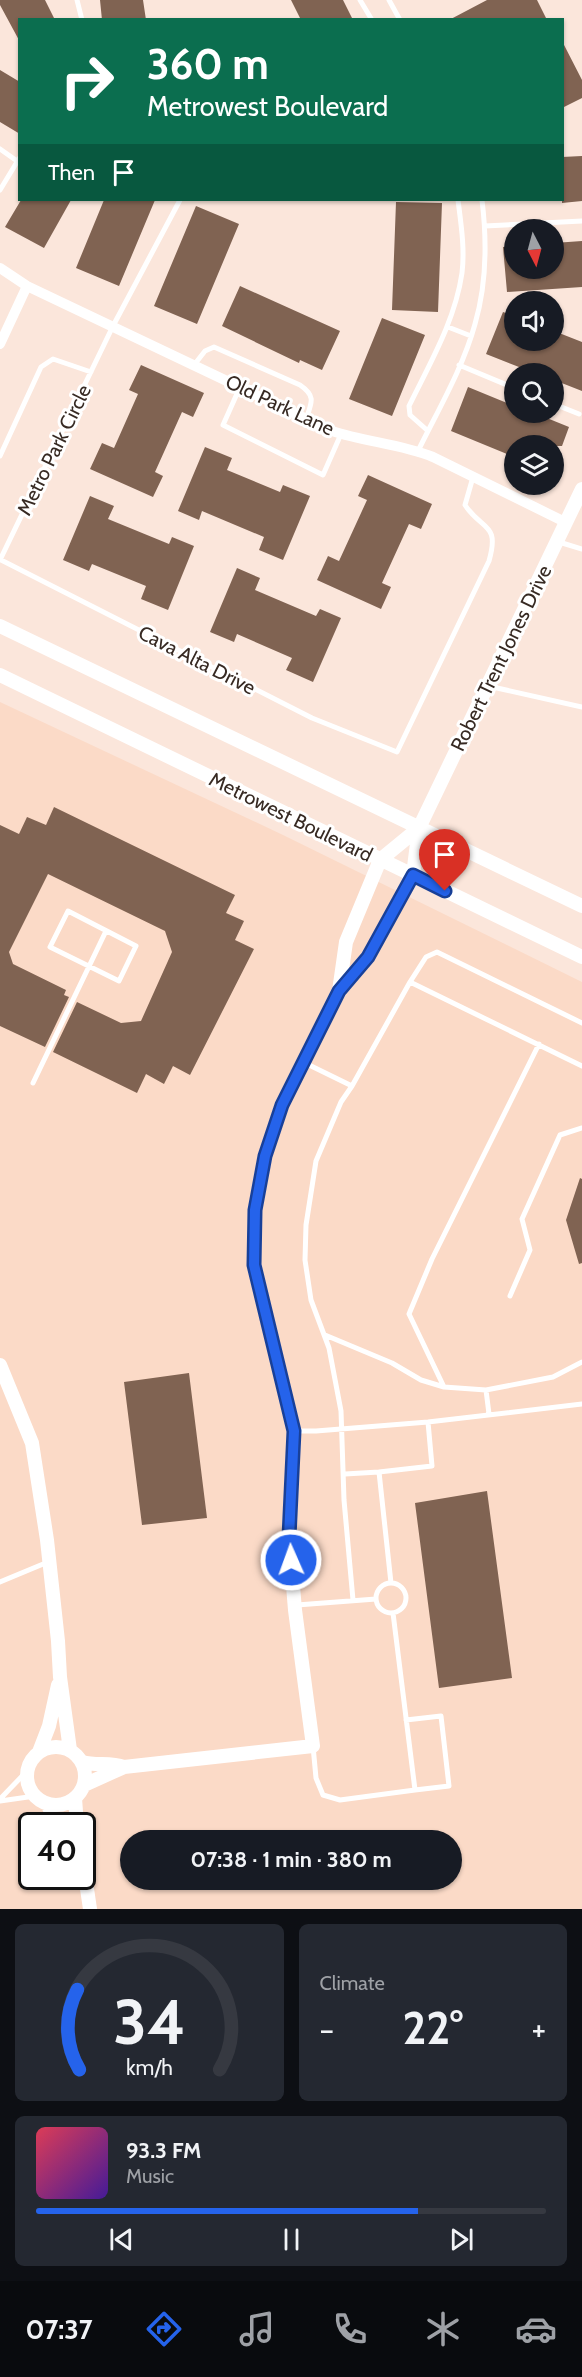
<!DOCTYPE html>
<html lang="en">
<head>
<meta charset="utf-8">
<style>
  body { margin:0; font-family:Cabin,sans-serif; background:#242831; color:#f1f3f6; height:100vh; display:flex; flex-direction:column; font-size:22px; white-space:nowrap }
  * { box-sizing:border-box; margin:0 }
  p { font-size:20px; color:#9ea1a6 }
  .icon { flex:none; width:33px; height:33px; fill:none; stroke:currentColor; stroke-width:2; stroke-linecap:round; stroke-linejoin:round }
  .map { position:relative; height:1909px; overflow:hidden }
  .drawer { display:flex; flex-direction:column; gap:15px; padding:15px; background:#0d0f14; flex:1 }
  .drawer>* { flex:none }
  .banner { position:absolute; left:18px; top:18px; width:546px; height:183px; border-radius:0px; box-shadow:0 2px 4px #0004; background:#0b6e4f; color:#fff; overflow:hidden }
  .needle { width:39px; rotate:174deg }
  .buttons { position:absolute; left:504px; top:219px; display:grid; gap:12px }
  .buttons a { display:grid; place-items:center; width:60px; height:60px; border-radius:50%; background:#171b24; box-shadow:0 2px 4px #0004; font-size:30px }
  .speed { position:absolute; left:18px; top:1812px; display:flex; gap:12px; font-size:30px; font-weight:700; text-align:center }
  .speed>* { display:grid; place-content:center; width:78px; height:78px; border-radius:50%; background:#171b24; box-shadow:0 2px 4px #0004; line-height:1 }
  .speed .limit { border:3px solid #111; border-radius:9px; background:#fff; color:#111 }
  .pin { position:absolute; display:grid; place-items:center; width:51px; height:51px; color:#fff; margin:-62px -26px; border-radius:50% 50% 50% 0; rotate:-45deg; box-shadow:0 0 6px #0007 }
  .pin .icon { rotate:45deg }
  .me { position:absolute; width:66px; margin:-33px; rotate:358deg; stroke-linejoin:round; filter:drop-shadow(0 0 4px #0008) }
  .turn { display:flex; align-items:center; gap:21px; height:126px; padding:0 30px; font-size:27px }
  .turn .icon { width:78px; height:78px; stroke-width:2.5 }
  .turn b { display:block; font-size:42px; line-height:51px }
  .then { display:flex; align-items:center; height:57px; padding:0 30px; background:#0003; gap:12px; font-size:22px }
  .big { font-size:45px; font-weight:800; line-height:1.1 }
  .drawer .card { flex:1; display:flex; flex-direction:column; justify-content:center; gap:9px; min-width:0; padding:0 21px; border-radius:9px; background:#242831 }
  .drawer .dial { align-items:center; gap:0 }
  .dial svg { height:156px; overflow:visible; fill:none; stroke:#363941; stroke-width:7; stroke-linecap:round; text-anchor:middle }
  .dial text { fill:#f1f3f6; stroke:none }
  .song { display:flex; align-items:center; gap:18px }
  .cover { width:72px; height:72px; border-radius:9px; background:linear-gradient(135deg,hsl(350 70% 55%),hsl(260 70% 35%)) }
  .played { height:6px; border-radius:3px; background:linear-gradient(90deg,#2563eb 75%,#363941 75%) }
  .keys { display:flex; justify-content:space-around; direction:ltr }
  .heat { display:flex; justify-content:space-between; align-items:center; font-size:33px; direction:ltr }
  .drawer .tiles { flex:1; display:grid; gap:15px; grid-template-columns:1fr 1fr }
  .card:last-child { grid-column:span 2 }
  .trip { position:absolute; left:120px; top:1830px; width:342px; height:60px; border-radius:30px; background:#171b24; box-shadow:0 2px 4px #0004; font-weight:800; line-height:60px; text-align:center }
  .dock { display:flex; height:96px; justify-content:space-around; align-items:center; background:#090b0e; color:#9ea1a6 }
  .dock .icon { width:42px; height:42px }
  .dock .selected { color:#2563eb }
  .dock b { font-size:27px; color:#f1f3f6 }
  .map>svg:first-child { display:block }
</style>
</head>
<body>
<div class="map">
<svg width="582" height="1909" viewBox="0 0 582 1909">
  <rect width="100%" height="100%" fill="#fbe6db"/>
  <path fill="#fbdac7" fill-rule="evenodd" d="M0 702 283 835 582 982V1909H0ZM32 1826H82V1876H32ZM130 1840H452V1880H130Z"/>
  <path fill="#806352" d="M0 0H45L55 20H20V42L0 5Z
    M100 0H143L146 20H102Z
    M291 0H343L353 20H301Z
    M487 0H537L547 20H449Z
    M562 41 582 80V98L562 108Z
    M0 70 20 82V134L0 122Z
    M582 156V201L562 203V157Z
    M21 200H71L44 248 5 227Z
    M104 200H155L119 286 76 268Z
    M396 202 442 203 438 312 392 310Z
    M196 206 239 224 197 324 154 306Z
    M582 241V287L507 292 503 247 514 246V268H554V243Z
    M240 286 340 331 322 370 300 360 299 363 222 326Z
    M503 312 514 316V340H554V331L582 342V391L554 380V374H537L486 354Z
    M382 318 425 335 392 416 349 399Z
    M141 365 204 393 193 417 182 412 155 472 163 476 153 497 90 469 102 443 114 448 138 394 129 390Z
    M468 387 514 406V412H532L569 427 562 446H514V457L451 431Z
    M205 447 232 458 227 470 280 492 283 485 310 496 283 560 259 550 264 537 202 511 199 520 178 511Z
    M368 475 432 504 421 529 409 524 382 583 391 587 381 609 317 580 328 556 339 561 367 500 358 496Z
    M90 496 114 506 108 519 169 544 172 537 194 546 168 610 141 599 146 586 92 564 89 571 63 560Z
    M237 568 260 578 255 590 316 616 320 609 341 618 313 682 286 670 292 658 237 634 234 642 210 632Z
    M54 807 235 895 226 913 244 921 235 940 254 949 190 1075 173 1066 164 1084 146 1074 137 1093 53 1052 77 1002 121 1023 141 1021 172 952 165 931 48 874 9 952 13 964 66 990 64 995 69 997 45 1047 0 1026V825L19 834 27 817 46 825Z
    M580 1178 582 1179V1263L579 1264 566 1220Z
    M189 1373 207 1518 142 1525 124 1382Z
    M487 1491 512 1678 439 1688 415 1503Z"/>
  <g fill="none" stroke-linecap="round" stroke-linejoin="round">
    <path stroke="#fff" stroke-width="5" d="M77 0 82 20
      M360 0 372 20
      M389 0 400 20
      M0 149 17 161
      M0 190 20 157
      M485 226 582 221
      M448 327 471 336
      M194 365 205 351 214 347 300 385C316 396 312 402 306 419
      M459 365 514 388
      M240 387 223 425 323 475 341 434
      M554 404 579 414
      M428 431 410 415 409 406C430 363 455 321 462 273 465 249 461 224 458 200
      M418 451C438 410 463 368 475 324 487 283 487 241 482 200
      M0 456 41 367 53 359 91 372
      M559 542 582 549
      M0 560 113 326 180 200
      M1 560 312 718 397 752 489 561C500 522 482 531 465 505L473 477
      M488 686 582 707
      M68 911 136 946 119 981 50 947Z
      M410 982 426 957 437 952 582 1023
      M305 1063 352 1086 410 982 582 1066
      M33 1083 106 931
      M352 1086 341 1102 316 1161 306 1225 305 1260 311 1300 329 1348 341 1411 344 1500 353 1600
      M510 1296 530 1250 522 1219 560 1135 582 1128
      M325 1335 392 1363 421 1380 444 1387 486 1390 489 1414
      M444 1387 409 1314 432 1259 539 1044
      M486 1390 553 1377 582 1362
      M294 1431H316L428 1422 582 1404
      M345 1474 379 1472
      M0 1582 48 1562
      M391 1583 379 1472 432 1466 428 1422
      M376 1598a15 15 0 1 1 30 0a15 15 0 1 1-30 0Z
      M297 1605 376 1599
      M406 1720 441 1716 449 1786 415 1790
      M313 1746 316 1778 323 1795 340 1800 415 1790 393 1613
      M0 1799 28 1770
      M0 1801 35 1796"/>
    <path stroke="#fff" stroke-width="10" d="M0 268 27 286 332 431C365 442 401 444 433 457L567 523
      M0 344 27 286"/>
    <path stroke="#fff" stroke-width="14" d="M0 626 582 906
      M0 675 582 957
      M339 991 346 942 380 860 419 828
      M0 1365 32 1443 47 1540 58 1641 60 1677 70 1750
      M27 1776a29 29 0 1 1 58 0a29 29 0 1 1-58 0Z
      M39 1752 49 1726 58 1685
      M82 1762C96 1766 110 1762 124 1767
      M84 1785 124 1767 313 1746 295 1610 289 1537 294 1431 254 1265 255 1210 265 1156 282 1105 339 991 368 957 413 875 419 828 582 489
      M75 1798 77 1826
      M47 1804 59 1826
      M82 1855 90 1909"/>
  </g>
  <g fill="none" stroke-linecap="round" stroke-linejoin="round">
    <defs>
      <path id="route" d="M291 1560 289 1537 294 1431 254 1265 255 1210 265 1156 282 1105 339 991 368 957 413 875 445 891"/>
    </defs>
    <use href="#route" stroke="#184099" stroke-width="15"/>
    <use href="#route" stroke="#2563eb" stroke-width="10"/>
  </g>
  <g text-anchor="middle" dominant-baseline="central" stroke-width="6" stroke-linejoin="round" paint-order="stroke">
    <g font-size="20" fill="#372a23" stroke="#fff">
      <text transform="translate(280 405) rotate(25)">Old Park Lane</text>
      <text transform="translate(54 450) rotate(-64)">Metro Park Circle</text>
      <text transform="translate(501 658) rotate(-64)">Robert Trent Jones Drive</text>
      <text transform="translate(197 660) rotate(27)">Cava Alta Drive</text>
      <text transform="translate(291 817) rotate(26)">Metrowest Boulevard</text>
    </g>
  </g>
</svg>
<div class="buttons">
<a><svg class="needle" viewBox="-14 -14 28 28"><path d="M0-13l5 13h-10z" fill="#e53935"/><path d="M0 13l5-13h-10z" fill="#9ea1a6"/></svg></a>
<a><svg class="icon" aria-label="sound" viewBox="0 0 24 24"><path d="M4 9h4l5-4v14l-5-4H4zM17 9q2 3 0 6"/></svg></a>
<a><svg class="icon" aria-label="search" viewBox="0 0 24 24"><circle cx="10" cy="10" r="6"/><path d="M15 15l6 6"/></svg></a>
<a><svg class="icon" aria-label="layers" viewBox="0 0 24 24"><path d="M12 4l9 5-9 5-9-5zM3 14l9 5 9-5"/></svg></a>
</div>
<div class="speed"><div class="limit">40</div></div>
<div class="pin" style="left:445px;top:891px;background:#d93025"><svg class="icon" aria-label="arrive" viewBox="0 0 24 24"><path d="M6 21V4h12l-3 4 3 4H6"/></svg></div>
<svg class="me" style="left:291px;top:1560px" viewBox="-20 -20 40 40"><circle r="17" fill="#2563eb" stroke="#fff" stroke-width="3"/><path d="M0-11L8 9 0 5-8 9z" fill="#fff"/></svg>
<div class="trip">07:38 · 1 min · 380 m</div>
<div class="banner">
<div class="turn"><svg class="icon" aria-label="right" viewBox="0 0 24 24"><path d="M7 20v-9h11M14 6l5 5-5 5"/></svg><div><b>360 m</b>Metrowest Boulevard</div></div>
<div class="then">Then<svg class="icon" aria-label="arrive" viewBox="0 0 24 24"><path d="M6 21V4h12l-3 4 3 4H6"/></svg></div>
</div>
</div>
<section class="drawer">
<div class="tiles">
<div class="card dial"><svg viewBox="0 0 100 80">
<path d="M14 69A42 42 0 1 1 86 69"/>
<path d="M14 69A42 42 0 0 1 13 28" stroke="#2563eb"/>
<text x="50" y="56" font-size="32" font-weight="700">34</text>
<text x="50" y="72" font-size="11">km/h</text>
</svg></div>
<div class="card"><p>Climate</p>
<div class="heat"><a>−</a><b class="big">22°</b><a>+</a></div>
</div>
<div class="card">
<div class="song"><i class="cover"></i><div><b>93.3 FM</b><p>Music</p></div></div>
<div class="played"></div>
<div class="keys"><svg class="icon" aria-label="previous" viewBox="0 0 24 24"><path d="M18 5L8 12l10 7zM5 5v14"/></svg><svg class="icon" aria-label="pause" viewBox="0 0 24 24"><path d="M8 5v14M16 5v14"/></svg><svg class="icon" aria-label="next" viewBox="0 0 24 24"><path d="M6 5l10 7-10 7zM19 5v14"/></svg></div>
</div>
</div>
</section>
<nav class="dock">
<b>07:37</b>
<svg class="icon selected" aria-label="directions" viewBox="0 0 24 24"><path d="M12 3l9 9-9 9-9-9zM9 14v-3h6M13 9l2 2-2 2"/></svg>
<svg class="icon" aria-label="music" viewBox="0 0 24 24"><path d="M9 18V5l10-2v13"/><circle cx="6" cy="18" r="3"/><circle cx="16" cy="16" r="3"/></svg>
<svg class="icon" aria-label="phone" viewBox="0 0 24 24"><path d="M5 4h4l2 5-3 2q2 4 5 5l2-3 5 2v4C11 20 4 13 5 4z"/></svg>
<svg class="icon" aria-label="climate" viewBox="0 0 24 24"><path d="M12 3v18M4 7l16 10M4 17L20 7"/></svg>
<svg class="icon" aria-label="car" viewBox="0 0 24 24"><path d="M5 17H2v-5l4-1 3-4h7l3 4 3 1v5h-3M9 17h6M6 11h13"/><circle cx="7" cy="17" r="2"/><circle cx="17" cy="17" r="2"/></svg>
</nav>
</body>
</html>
